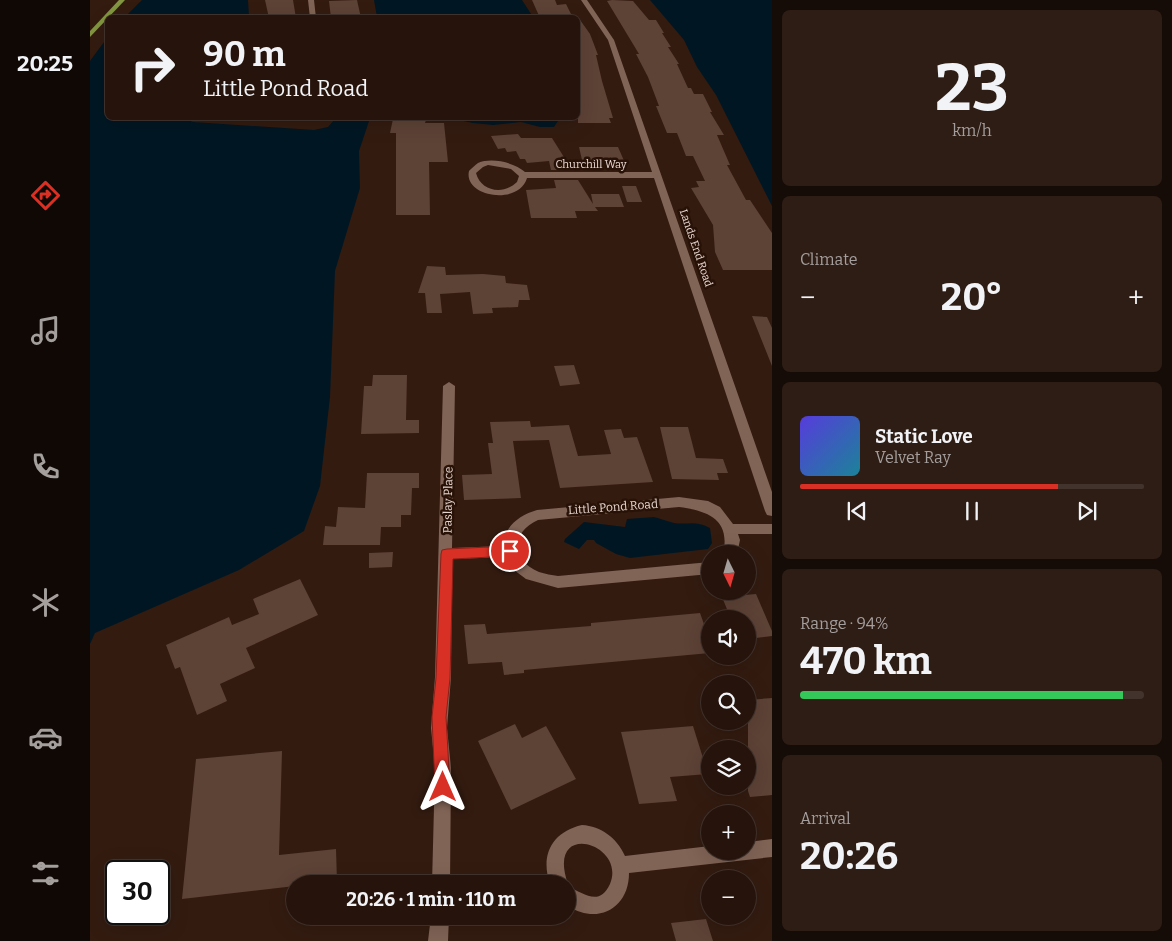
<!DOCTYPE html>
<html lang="en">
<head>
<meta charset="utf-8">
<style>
  body { margin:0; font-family:Bitter,serif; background:#2e1d15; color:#f1f3f6; height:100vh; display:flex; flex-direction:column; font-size:19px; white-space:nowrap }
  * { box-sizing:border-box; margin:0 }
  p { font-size:16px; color:#a49e9d }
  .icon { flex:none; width:28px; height:28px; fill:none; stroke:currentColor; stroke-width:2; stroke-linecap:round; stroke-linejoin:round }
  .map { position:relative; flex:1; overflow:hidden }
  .panel { display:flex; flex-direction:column; gap:10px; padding:10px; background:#150b07; width:400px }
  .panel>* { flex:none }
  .top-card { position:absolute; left:15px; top:15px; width:475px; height:105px; border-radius:8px; box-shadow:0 5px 20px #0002,0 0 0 1px #42332d; background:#26140c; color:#f1f3f6; overflow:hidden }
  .needle { width:32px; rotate:175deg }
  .fabs { position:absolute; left:611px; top:545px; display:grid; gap:10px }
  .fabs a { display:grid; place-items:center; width:55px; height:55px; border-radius:50%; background:#26140c; box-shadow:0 5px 20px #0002,0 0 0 1px #42332d; font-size:25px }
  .speed { position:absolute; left:15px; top:860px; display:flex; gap:10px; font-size:25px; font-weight:700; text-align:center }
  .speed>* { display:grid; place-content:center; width:65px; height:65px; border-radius:50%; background:#26140c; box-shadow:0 5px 20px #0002,0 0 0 1px #42332d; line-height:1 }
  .speed .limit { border:2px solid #111; border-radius:8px; background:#fff; color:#111 }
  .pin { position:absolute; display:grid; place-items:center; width:42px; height:42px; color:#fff; margin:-21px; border:2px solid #fff; border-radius:50%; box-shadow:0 1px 5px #0007 }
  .me { position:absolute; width:55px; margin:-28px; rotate:0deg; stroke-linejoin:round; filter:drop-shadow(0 0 4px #0008) }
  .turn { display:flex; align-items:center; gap:18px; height:105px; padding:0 15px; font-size:22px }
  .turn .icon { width:65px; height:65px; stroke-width:2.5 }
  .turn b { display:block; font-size:35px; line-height:42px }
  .big { font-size:38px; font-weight:700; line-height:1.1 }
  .panel .card { flex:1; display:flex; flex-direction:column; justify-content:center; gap:8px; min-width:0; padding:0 18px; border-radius:8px; background:#2e1d15 }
  .panel .dial { align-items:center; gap:0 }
  .dial b { font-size:65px; line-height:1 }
  .song { display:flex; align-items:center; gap:15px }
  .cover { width:60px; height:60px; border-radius:8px; background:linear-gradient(135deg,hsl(250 70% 55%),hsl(190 70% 35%)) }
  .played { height:5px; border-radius:2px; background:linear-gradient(90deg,#d93025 75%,#42332d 75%) }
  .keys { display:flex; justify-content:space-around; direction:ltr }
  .heat { display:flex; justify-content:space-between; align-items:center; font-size:28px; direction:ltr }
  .charge { height:8px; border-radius:4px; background:linear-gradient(90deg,#34c759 94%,#42332d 0) }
  .trip { position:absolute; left:196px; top:875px; width:290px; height:50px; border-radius:25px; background:#26140c; box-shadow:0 5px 20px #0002,0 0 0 1px #42332d; font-weight:700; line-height:50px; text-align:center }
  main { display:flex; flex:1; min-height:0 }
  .tab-bar { display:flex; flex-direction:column; width:90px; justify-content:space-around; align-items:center; background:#0f0805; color:#a49e9d }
  .tab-bar .icon { width:35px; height:35px }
  .tab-bar .selected { color:#d93025 }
  .tab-bar b { font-size:22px; color:#f1f3f6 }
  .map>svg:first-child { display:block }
</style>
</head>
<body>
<main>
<nav class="tab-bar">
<b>20:25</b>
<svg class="icon selected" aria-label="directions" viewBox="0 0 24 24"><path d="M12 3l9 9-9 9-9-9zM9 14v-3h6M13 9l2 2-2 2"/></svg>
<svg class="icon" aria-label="music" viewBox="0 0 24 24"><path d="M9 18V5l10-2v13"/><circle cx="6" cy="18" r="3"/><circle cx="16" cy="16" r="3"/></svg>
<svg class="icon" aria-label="phone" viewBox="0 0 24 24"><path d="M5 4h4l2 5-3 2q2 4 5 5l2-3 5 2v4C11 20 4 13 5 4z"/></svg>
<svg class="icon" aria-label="climate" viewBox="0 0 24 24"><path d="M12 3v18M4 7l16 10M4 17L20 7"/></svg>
<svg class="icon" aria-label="car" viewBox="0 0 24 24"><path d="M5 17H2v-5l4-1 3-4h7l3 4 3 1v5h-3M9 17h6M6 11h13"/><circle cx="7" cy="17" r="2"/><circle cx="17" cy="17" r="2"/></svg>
<svg class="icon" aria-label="filters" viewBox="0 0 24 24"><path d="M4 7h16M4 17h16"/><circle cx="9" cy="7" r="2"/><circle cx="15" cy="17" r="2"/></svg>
</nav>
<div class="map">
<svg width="682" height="941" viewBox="0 0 682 941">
  <rect width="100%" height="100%" fill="#331b10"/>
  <path fill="#001723" d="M52 0H158L159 17H35Z
    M284 0H432L443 17H287Z
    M560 0H682V206L626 95 607 67 594 40Z
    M17 38 18 118H93L103 122 224 130 238 127 246 118H280L269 151 270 188 245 271 240 397 230 486 214 531 149 570 5 633 0 644V61Z
    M359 118H470L464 127H450L431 122 403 125 383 123Z
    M564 517C571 519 577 521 584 523 598 525 605 520 620 528L622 543 618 549 540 558 526 554 506 543 504 540H497L489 549 474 542 475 539 494 522 535 527 537 519Z"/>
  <path fill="#5d4236" d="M175 0H203L206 18H179Z
    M267 0 271 18H241L239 1Z
    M442 0H465L467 5 476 4 483 18H450Z
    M522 0 543 1 559 20H566L574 33H572L581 47H578L589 64H587L598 88H601L604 94H613L622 112H620L634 135H627L640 165H637L656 200H660L682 233V270H633L625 252 623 225 601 188 609 187 606 181H615L603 156H596L587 133H577L566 106H569L558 77 546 54H549L517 1Z
    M488 17 500 34 508 55H506L512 81 523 118H519L521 123H488Z
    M303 119 336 120 335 123H354L358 162H339L340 215H306V133H300Z
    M428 134 431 138H462L482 170H461L459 161 437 163 435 159H430L426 151 417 152 415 148 408 149 401 136Z
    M489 147H528L535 163H521L520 160H492Z
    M464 180H488L503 204 501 194H529L534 207H505L508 211H485L487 218H441L436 190 466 188Z
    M532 186H546L552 202H537Z
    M337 266 355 267 356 275 393 274 415 276 416 283 437 285 440 300H429L428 307 402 308 403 313 383 314 380 292 350 294 352 313H337L335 293H328Z
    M662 316 677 317 682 328V366Z
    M484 365 490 384 470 386 464 366Z
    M283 375H317L316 420H329V433L271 434 274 386H282Z
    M440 421 441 427 479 425 488 456 521 454 514 430 531 429 534 438 547 437 563 482 470 488 459 440 423 441 431 498 374 500 372 475 402 474 398 443H403L400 422Z
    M570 427H598L606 458 633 459 638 473H627L629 480 582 479Z
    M277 473H329V488H322L321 515H311V527H291L290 545H233L235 526 246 527 248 507 275 508Z
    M303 552 302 567 279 568V553Z
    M210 579 228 615 156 648 165 668 130 684 137 701 107 715 90 667 85 669 76 645 139 617 142 625 169 614 163 599Z
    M666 594 682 631V636L658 639V619H641L632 597Z
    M610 613 620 641V653L434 670V673L414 675 412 662 378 664 374 625 395 624 397 634 501 626V623Z
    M682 698V795L660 797 658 791V700Z
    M425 724 432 738 456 726 486 779 421 810 388 741Z
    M603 726 618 774 580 777 587 801 549 804 531 732Z
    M192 751 189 855 246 849 247 882 205 884V886L92 899 106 759Z
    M616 919 623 941H586L581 923Z"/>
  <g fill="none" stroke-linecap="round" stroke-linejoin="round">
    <path fill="#806456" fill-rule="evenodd" d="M218 0H224L226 18H220Z
      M491 0H497L524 40 682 492V516L677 515 675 511 564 178H437C429 206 373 197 379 171 382 168 385 165 388 163 402 157 425 163 435 172H562L518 40ZM398 165 421 169 429 176 427 182C414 195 391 192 386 173L393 167Z
      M359 382 365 386 362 548 413 546C414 526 430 515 447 510L589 497 618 501 630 507 643 524H682V534H648L650 540 647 554H633C641 519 618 511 589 507L448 520C421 532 420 560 449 572 455 574 462 575 468 576L620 562V574L468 588 436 579 424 570 416 557 362 559 361 677 357 728 361 768 360 884H342L345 768 341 728 345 677 353 386Z
      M492 825C511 826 527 838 535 856L620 846V851H658V842L682 839V857L539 873C539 909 507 925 478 906V887C493 892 509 908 520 884 537 843 455 819 478 884V885V884H460C450 855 462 832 492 825Z
      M341 916H359L358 941H338Z"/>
    <path fill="#82963f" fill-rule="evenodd" d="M29 0H35L0 37V31Z"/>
  </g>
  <path fill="#d93025" stroke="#8d1f18" d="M420 546 424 547 426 551 424 554 420 556 363 559 360 678 356 717 360 787 358 793 353 795 347 793 345 787 342 717 346 678 351 554 352 550 357 549Z"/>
  <g text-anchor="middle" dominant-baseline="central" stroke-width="5" stroke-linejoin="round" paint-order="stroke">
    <g font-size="11" fill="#e8d7d0" stroke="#281207">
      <text x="501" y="164">Churchill Way</text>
      <text transform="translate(606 248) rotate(71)">Lands End Road</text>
    </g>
    <g font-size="12" fill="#e8d7d0" stroke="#281207">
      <text transform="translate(358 500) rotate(-89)">Paslay Place</text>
      <text transform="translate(523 507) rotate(-4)">Little Pond Road</text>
    </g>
  </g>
</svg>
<div class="fabs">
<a><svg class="needle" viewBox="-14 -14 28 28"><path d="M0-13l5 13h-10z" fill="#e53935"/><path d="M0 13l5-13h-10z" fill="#a49e9d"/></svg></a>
<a><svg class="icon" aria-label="sound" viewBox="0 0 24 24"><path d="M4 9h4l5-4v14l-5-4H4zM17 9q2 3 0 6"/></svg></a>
<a><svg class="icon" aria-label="search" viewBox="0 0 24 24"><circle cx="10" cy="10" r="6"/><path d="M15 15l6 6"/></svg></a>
<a><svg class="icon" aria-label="layers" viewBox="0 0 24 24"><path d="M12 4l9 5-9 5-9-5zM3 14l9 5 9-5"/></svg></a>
<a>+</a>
<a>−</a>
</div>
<div class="speed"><div class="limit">30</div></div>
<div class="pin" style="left:420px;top:551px;background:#d93025"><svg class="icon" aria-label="arrive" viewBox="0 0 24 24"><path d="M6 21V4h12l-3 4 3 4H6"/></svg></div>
<svg class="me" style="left:353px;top:787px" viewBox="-20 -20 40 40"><path d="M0-17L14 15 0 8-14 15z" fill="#d93025" stroke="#fff" stroke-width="4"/></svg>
<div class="trip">20:26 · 1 min · 110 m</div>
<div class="top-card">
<div class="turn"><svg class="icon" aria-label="right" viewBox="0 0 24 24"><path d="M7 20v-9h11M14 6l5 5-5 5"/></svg><div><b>90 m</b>Little Pond Road</div></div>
</div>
</div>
<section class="panel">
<div class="card dial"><b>23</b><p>km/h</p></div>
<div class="card"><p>Climate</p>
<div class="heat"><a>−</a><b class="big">20°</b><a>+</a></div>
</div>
<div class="card">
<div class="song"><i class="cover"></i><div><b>Static Love</b><p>Velvet Ray</p></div></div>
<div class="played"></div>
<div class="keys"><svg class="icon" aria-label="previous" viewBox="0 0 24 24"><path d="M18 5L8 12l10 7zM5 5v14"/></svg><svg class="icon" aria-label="pause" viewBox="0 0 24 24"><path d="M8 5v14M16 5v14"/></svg><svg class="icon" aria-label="next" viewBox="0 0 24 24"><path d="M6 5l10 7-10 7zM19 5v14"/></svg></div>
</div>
<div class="card"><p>Range · 94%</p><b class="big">470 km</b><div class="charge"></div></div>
<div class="card"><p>Arrival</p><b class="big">20:26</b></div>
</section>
</main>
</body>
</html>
